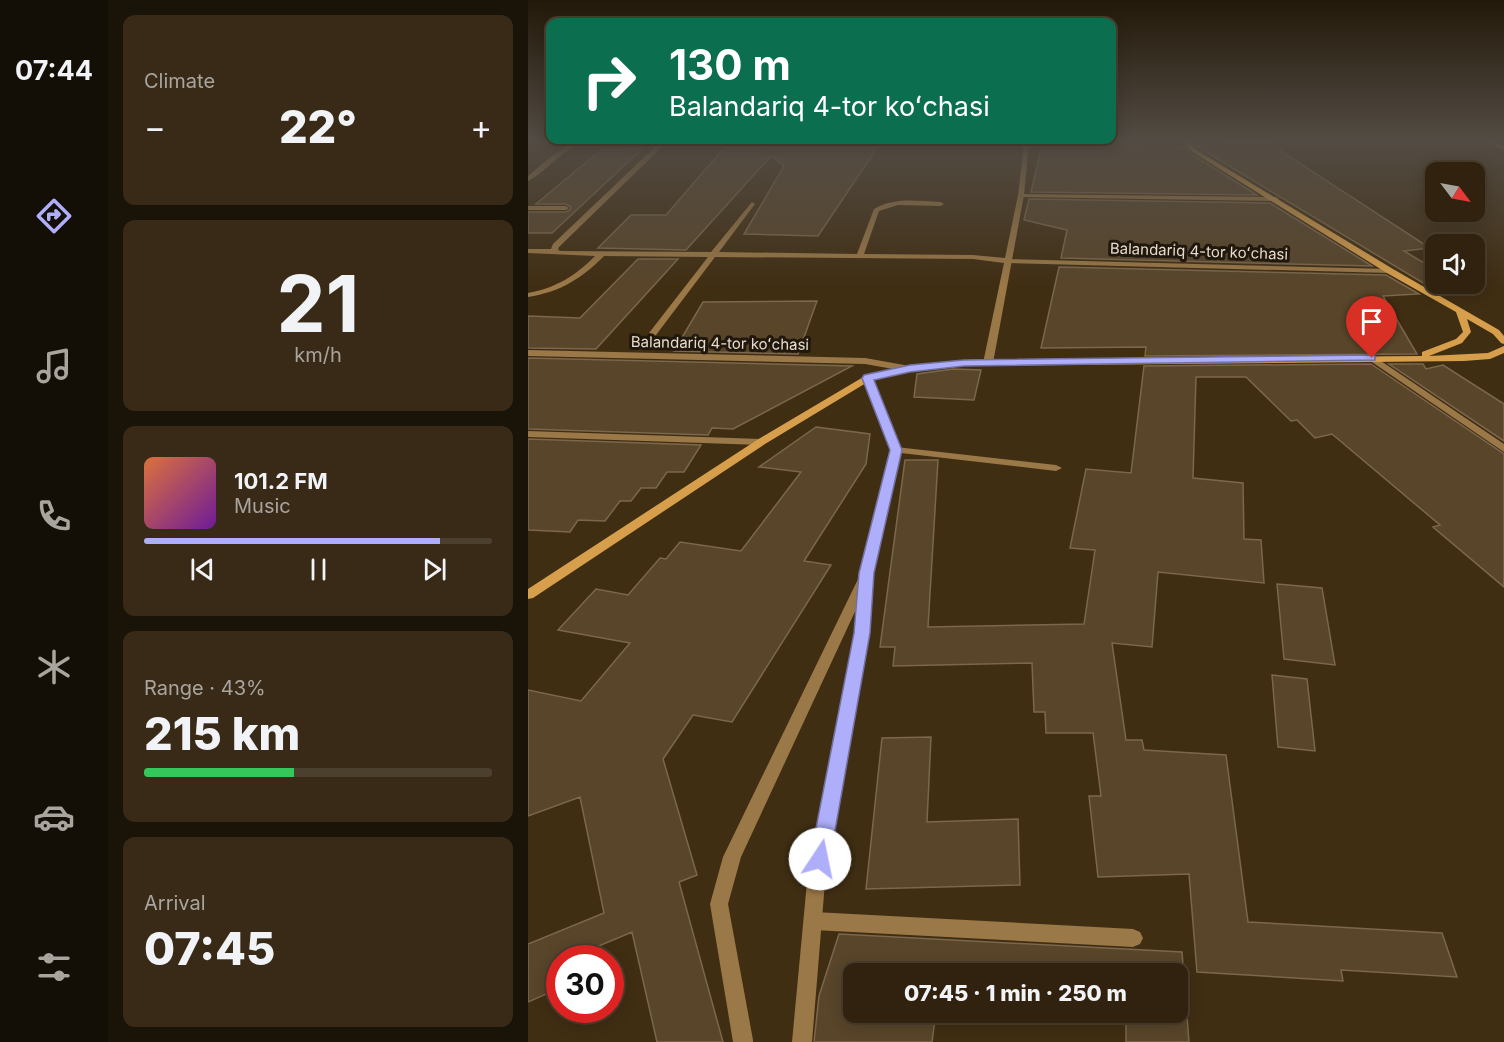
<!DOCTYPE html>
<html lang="en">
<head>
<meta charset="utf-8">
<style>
  body { margin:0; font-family:Inter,sans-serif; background:#382a17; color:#f1f3f6; height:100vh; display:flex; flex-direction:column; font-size:22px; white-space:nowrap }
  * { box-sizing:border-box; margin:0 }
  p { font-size:20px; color:#a8a49e }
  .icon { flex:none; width:33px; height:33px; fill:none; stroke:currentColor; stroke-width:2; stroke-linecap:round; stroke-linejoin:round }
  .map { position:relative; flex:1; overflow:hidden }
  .sheet { display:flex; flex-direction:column; gap:15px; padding:15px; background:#1a1308; width:420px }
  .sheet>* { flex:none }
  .banner { position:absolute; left:18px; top:18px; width:570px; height:126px; border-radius:12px; box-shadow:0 3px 15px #0003,0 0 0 2px #4b3f2e; background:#0b6e4f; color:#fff; overflow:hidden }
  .needle { width:39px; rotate:122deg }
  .tools { position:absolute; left:897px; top:162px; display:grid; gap:12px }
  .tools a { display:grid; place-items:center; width:60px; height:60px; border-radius:12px; background:#30220e; box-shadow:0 3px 15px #0003,0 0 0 2px #4b3f2e; font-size:30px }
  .speed { position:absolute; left:18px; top:945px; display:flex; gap:12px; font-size:30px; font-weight:700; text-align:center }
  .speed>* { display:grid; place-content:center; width:78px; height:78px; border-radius:50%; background:#30220e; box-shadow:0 3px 15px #0003,0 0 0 2px #4b3f2e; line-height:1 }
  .speed .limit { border:9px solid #d22; background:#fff; color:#111 }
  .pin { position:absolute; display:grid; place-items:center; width:51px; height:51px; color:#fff; margin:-62px -26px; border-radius:50% 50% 50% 0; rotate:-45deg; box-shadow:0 0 6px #0007 }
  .pin .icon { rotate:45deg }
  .me { position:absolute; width:66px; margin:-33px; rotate:11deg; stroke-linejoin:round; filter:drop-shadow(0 0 4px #0008) }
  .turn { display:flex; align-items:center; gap:21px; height:126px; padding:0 24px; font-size:27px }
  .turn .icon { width:78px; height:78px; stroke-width:2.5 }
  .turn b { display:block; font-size:42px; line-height:51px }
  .big { font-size:45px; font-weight:800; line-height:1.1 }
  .sheet .widget { flex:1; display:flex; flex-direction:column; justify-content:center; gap:9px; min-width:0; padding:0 21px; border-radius:12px; background:#382a17 }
  .sheet .dial { align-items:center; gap:0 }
  .dial b { font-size:78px; line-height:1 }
  .song { display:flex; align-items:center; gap:18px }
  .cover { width:72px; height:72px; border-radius:9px; background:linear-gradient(135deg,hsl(20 70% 55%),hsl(280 70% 35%)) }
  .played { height:6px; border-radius:3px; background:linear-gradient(90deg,#afaefa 85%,#4b3f2e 85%) }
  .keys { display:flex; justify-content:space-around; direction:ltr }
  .heat { display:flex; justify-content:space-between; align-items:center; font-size:33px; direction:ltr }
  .charge { height:9px; border-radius:4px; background:linear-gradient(90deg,#34c759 43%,#4b3f2e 0) }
  .trip { position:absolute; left:315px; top:963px; width:345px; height:60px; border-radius:12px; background:#30220e; box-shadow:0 3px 15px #0003,0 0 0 2px #4b3f2e; font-weight:800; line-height:60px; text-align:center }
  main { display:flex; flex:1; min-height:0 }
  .dock { display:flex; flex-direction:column; width:108px; justify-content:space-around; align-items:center; background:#130e06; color:#a8a49e }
  .dock .icon { width:42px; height:42px }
  .dock .current { color:#afaefa }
  .dock b { font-size:27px; color:#f1f3f6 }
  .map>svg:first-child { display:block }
</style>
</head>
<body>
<main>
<nav class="dock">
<b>07:44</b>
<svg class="icon current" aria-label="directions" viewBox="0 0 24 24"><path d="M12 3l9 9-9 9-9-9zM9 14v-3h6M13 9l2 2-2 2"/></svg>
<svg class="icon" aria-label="music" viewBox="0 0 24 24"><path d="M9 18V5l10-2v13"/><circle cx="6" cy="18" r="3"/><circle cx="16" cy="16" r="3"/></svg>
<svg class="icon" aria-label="phone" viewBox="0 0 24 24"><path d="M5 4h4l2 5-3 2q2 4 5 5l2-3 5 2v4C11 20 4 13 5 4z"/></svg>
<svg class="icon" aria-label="climate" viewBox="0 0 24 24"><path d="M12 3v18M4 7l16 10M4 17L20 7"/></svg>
<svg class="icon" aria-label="car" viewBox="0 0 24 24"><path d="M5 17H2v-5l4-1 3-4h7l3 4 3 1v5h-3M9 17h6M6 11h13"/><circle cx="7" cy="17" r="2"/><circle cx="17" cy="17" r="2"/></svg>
<svg class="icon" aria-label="filters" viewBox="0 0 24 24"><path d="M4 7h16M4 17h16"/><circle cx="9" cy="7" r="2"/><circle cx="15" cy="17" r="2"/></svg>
</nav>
<section class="sheet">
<div class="widget"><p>Climate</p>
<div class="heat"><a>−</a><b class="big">22°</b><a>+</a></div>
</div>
<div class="widget dial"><b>21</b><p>km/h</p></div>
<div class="widget">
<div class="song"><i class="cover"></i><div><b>101.2 FM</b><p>Music</p></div></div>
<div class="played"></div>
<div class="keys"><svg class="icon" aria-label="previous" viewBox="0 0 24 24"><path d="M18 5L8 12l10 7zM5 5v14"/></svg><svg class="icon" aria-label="pause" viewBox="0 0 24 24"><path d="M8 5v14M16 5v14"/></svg><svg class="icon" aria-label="next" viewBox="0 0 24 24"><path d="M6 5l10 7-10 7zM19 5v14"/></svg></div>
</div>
<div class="widget"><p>Range · 43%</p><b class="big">215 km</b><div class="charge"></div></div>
<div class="widget"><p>Arrival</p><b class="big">07:45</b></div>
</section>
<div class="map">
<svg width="976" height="1042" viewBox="0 0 976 1042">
  <rect width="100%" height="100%" fill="#402e13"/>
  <path fill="#58452a" stroke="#7c674c" stroke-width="1.5" d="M739 142 902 248 876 251 908 270V284H931L942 290 910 292 668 146Z
    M514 145 656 147 665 155 729 195 503 192Z
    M196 148H349L290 236 216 234 256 166 243 156 158 250 70 248 103 215H138Z
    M114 149 24 233H0V212H38L42 210 43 207 38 204H8L73 150Z
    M501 199 742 203 844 266 533 258 539 230 496 220Z
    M110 259H150L68 349 0 348V316L52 318Z
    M531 267 858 275 891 294 855 296 889 354 617 356 618 347 513 348Z
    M289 301 270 354 146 351 175 302Z
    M0 358 324 366 205 429 184 428 180 435 0 429Z
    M843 364 976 454V587L905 527 912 525 804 434 787 438 769 420 763 421 718 377H668L665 478 715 483 716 539 733 540 736 583 630 572 624 647 584 643 598 740H614L616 750 698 755 720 922 914 933 929 977 813 970 815 981 669 972 661 874 570 877 561 796H573L565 733H518L517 712H506L504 663 365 666 367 647H352L377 460H410L400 627 556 624 567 550 542 548 558 469 603 473 616 366Z
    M861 364H895L898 369 915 365 976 404V441Z
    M425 369 453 370 446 400 386 397 389 374Z
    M288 427 342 434 338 464 276 561 303 565 204 722 165 715 135 759 169 875 151 882 195 1042H129L104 932 42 958H32V988L0 1002V944L76 913 52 797 0 816V690L53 701 102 643 30 630 68 589 100 595 132 558 138 559 152 542 213 551 273 472 231 467Z
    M0 439 173 445 156 472H139L128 488H113L103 501H92L77 521 50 520 42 532 0 530Z
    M749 584 794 588 807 665 756 659Z
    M744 675 779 679 787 751 750 747Z
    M403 737 399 822 490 819 492 885 338 889 354 738Z
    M311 934 654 952 661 1042H598V1019L497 1012H650V974H326V1012H408L404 1042H286L291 996Z"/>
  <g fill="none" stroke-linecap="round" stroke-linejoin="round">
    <path fill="#9b7847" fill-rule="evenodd" d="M52 141H118L135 146 31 247 30 250 33 251 183 252 224 202 227 204 191 252 329 254 346 209C366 197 390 201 413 202L416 204 413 206 370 205 351 211 336 254 445 255 477 258 490 195 496 144 501 143 496 195 465 363 460 366 455 363 476 263 445 259 187 257 128 335 125 336 121 333 180 257 76 256C53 279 32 292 0 297V293C28 288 47 276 67 256L0 253V249H23L25 244 128 146C108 140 59 139 41 150 26 159 15 173 0 181V176C16 163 31 147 52 141Z
      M0 206H38L41 208 38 210H0Z
      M368 447 528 465 534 468 528 471 364 452 363 450Z
      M338 571 344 575 213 857 200 904 225 1040V1042H205L182 904 195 857 332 575Z
      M286 912 605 929 612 932 615 938 612 944 605 947 286 930 279 927 277 921 279 915Z"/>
    <path fill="#9b7847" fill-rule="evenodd" d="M955 141H962L976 146V150Z
      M491 194 748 197 751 199 748 201 493 197 490 195Z
      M477 259 862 269 866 271 862 273 480 263H477Z
      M0 350 337 358 382 366 387 369 382 372 337 364 0 356Z
      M844 355 976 444V452L841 360 839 358Z
      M340 375 345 378 373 450 345 574 341 633 297 882 284 1042H264L279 882 327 633 333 574 363 450 335 378Z
      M0 431 233 439 238 442 233 445 0 437Z"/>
    <path fill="#d79f4c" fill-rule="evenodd" d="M658 141H664L661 143 670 151 865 269 971 330 976 336V344L973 343 965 334 939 319 943 332 934 343 901 356 960 353 976 346V353L962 359 936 361 436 366 382 372 343 380 237 444 5 598 0 599V589L229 440 337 376 382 366 436 360 894 356V352L928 339 935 332 928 312 859 273 666 153 655 143Z"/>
  </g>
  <linearGradient id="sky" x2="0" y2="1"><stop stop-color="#23190a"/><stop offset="0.49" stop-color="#534c44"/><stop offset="1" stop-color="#534c44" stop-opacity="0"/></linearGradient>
  <rect width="976" height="287" fill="url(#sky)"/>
  <path fill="#afaefa" stroke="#7271a2" stroke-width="1.5" d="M844 355 847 356V360L436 366 382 372 346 380 374 450 346 573 342 633 302 859 299 865 292 868 285 865 282 859 326 633 331 573 362 450 334 378 336 375 382 365 436 360Z"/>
  <g text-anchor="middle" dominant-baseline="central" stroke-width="6" stroke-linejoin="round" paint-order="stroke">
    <g font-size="15" fill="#e7dbcc" stroke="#20180c">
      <text transform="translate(671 251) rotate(2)">Balandariq 4-tor koʻchasi</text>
      <text transform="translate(192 343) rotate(1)">Balandariq 4-tor koʻchasi</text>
    </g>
  </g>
</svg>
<div class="tools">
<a><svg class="needle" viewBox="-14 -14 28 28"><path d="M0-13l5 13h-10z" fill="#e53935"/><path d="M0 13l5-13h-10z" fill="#a8a49e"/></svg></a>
<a><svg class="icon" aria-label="sound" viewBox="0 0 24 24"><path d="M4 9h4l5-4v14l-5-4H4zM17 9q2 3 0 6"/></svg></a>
</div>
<div class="speed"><div class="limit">30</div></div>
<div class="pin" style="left:844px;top:358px;background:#d93025"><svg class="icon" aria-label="arrive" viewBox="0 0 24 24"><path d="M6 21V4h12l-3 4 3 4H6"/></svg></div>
<svg class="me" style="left:292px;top:859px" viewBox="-20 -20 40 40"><circle r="19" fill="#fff"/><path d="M0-13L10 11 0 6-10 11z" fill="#afaefa"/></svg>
<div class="trip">07:45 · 1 min · 250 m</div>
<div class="banner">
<div class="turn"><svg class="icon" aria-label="right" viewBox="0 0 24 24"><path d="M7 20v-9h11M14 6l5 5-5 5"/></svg><div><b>130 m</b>Balandariq 4-tor koʻchasi</div></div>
</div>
</div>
</main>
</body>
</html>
